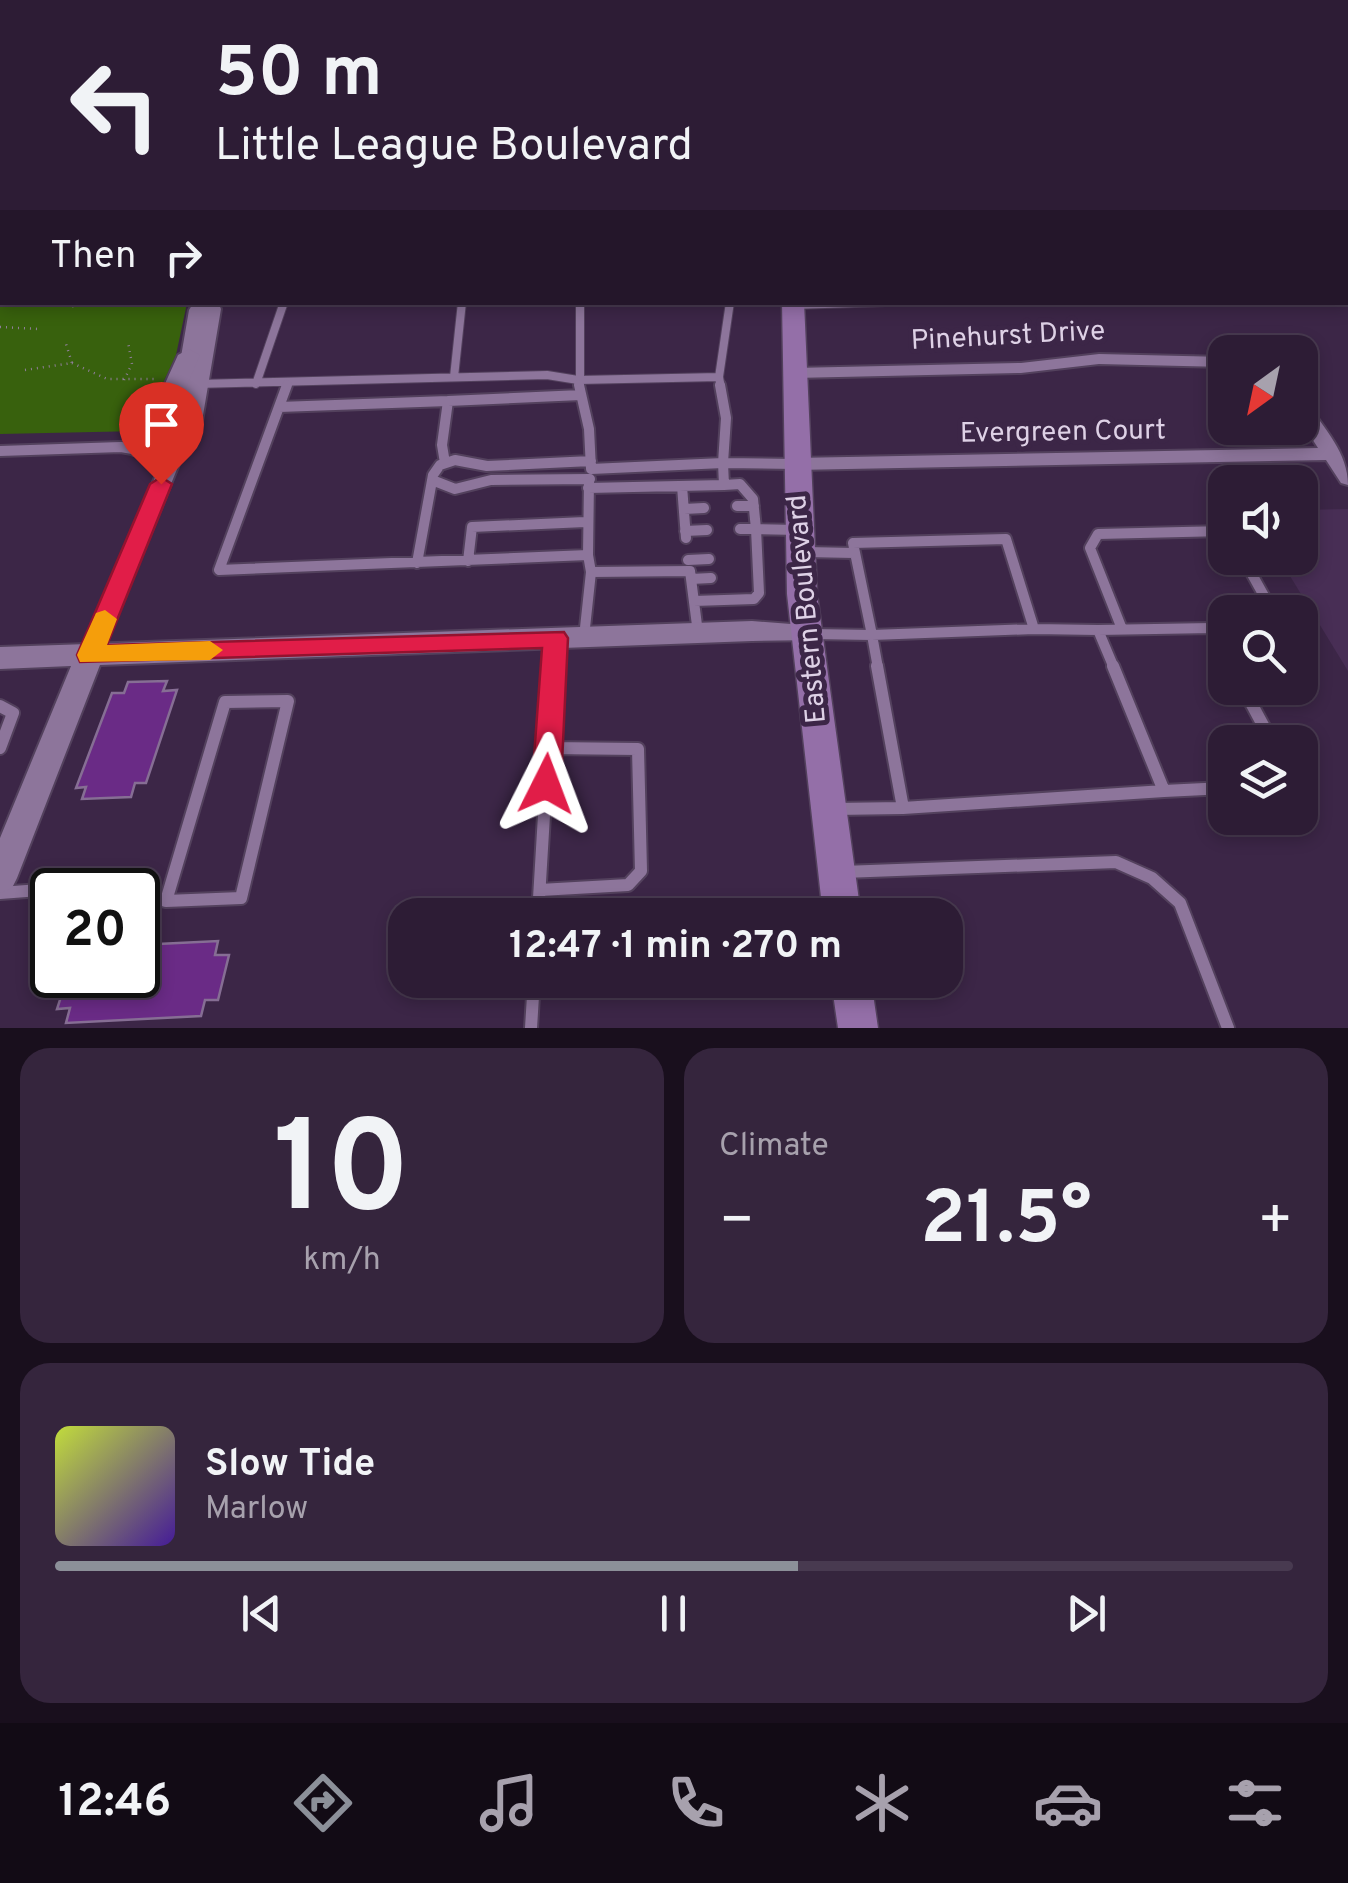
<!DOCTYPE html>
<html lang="en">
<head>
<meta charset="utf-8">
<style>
  body { margin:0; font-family:Overpass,sans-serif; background:#35253d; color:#f1f3f6; height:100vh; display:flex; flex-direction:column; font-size:38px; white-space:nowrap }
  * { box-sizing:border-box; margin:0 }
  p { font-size:32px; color:#a7a1ad }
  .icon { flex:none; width:55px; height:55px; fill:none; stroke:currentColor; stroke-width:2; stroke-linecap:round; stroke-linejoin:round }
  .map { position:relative; height:1028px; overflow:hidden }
  .sheet { display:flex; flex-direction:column; gap:20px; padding:20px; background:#190f1d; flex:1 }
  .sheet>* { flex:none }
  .hud { position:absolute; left:0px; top:0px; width:1350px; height:305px; box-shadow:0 5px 15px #0003,0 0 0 2px #483a50; background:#2d1c35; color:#f1f3f6; overflow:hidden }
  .needle { width:65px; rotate:213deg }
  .tools { position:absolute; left:1208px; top:335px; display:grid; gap:20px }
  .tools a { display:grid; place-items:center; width:110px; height:110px; border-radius:20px; background:#2d1c35; box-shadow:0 5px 15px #0003,0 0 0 2px #483a50; font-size:50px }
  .speed { position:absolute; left:30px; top:868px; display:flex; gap:20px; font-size:50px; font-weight:700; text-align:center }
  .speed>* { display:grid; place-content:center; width:130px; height:130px; border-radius:50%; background:#2d1c35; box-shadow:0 5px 15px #0003,0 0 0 2px #483a50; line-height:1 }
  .speed .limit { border:5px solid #111; border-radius:15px; background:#fff; color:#111 }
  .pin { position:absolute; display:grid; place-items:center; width:85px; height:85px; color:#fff; margin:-102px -42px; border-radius:50% 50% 50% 0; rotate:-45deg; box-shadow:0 0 10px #0007 }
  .pin .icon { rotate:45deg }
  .me { position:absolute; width:110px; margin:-55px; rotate:3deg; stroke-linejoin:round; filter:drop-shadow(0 0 8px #0008) }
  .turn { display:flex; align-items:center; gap:35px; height:210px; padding:0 50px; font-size:45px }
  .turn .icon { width:130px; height:130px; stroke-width:2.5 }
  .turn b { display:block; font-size:70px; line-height:85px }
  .then { display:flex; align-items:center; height:95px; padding:0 50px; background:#0003; gap:20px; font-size:38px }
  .big { font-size:75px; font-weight:700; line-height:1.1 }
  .sheet .card { flex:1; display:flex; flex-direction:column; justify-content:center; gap:15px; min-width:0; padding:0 35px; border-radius:30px; background:#35253d }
  .sheet .dial { align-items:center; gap:0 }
  .dial b { font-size:130px; line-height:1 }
  .song { display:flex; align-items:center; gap:30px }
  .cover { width:120px; height:120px; border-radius:15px; background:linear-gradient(135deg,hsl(70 70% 55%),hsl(260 70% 35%)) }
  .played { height:10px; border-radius:5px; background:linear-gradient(90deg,#8c9099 60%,#483a50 60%) }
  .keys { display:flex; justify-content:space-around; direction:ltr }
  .heat { display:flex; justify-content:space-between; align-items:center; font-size:55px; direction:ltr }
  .sheet .tiles { flex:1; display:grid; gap:20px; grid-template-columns:1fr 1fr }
  .card:last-child { grid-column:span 2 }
  .trip { position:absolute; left:388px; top:898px; width:575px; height:100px; border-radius:30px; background:#2d1c35; box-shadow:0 5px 15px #0003,0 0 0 2px #483a50; font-weight:700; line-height:100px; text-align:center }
  .tab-bar { display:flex; height:160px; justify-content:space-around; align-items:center; background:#120b15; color:#a7a1ad }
  .tab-bar .icon { width:70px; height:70px }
  .tab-bar .current { color:#8c9099 }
  .tab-bar b { font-size:45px; color:#f1f3f6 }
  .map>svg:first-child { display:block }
</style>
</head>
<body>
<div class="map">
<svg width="1348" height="1028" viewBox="0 0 1348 1028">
  <rect width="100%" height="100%" fill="#3c2647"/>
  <path fill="#482e55" d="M1348 509V671L1279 558H1300V510Z"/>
  <path fill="#38610d" d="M0 281 2 302 187 303 176 355 141 431 0 434Z"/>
  <path fill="#6a2b86" stroke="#866e94" stroke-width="2.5" d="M167 681 163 691 177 690 146 783H135L131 797 82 799 86 787 76 788 112 693H124L128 682Z
    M218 941 215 955H229L218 1000H205L201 1016 66 1023 70 1008 57 1009 68 975H138V945Z"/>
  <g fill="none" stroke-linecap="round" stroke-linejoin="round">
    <defs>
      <path id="service-far3" d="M785 2H853"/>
      <path id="service-far2" d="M794 305 886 302
        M454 377 462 302
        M719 377 721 388
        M196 384 547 375 578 380 719 377 730 302
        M256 384 284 302
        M286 388 288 382
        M580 388V302"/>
      <path id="service-far1" d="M287 385 219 570 588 555 591 572 584 637
        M579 385 589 429 591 469 723 463 724 485 740 484 753 499 756 529H740
        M720 385 726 418 723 463 795 464
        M448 401 581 395
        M279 407 448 401 442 445 445 463
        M0 451 121 447 173 456
        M432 480 455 489 491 480 590 479
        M682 486 686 538
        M588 488 724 485
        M737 506H754
        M684 509 704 508
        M685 531 707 530
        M1006 539 1034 629 872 635 853 543Z
        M806 552 854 553
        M588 555 589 481
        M1243 558 1273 612
        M688 560 709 559
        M468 561 472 527 585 522
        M417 563 433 475 440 465 455 460 487 466 591 461
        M591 572 690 571 698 633
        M691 579 711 578
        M694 601 754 599 759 593 756 529 798 530
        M1034 629 1098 630 1114 668
        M1122 629 1090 548 1098 534 1225 531
        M1098 630 1212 628 1225 652
        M813 634 872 635 878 668
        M553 668 555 638"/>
      <path id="service" d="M877 666 903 808 1164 791 1113 666
        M1243 688 1272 742
        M288 701 241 898 166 901 225 702Z
        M0 706 13 713 0 748
        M1164 791 1225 788
        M834 809 903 808
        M843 872 1116 862 1152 878 1180 903 1228 1028
        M540 890 628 885 641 871 638 749 549 748
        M0 893 105 885 125 890
        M138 893 166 901
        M538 915 553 666
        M531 1028 534 980"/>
      <path id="minor" d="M946 0H956L957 2H947Z
        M1109 0H1121L1122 2H1111Z
        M1274 0H1285L1286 2H1275Z
        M0 22H2V28H0Z
        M194 302H218L221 309 200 433 182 457 101 655 98 661H82L79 655 164 456 189 310Z
        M1099 354 1225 357V367L1099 364 1021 373 794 378 785 373 794 368 1021 363Z
        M1300 401 1306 402C1325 429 1348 453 1348 485L1341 483 1326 460 795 470 785 464 795 458 1318 448 1300 420Z"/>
      <path id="tertiary" d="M189 349 200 355 166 434 149 455H133L129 450 143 432 178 355Z
        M752 621 817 626 821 633 817 640 752 641 100 665 17 878 12 888 0 893V838L71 666 0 669V647Z"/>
      <path id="secondary" d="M778 0H792V2H778Z
        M782 302H804L817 594 861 915H823L787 594Z
        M831 980H871L878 1028H838Z"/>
    </defs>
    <use href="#service-far3" stroke="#53415d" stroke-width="9"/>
    <use href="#service-far2" stroke="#53415d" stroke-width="10"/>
    <use href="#service-far1" stroke="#53415d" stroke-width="14"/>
    <use href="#service" stroke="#53415d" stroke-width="16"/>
    <use href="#minor" stroke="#53415d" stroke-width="4"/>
    <use href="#tertiary" stroke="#53415d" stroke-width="4"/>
    <use href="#secondary" stroke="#53415d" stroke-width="3"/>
    <path stroke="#907f9a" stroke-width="2.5" stroke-dasharray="1 5" stroke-linecap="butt" d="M72 307 75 302
      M0 327 39 329
      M72 363 107 379H158
      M25 370 72 363 66 344
      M124 380 132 364 128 342"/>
    <use href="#service-far3" stroke="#8d759b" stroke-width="6"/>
    <use href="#service-far2" stroke="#8d759b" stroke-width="8"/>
    <use href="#service-far1" stroke="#8d759b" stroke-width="10"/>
    <use href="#service" stroke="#8d759b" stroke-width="12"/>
    <use href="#minor" fill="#8d759b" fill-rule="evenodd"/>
    <use href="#tertiary" fill="#8d759b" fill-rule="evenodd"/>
    <use href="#secondary" fill="#946fa8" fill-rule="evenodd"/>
  </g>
  <path fill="#e11d48" stroke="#92132f" stroke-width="2.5" d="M161 477 172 484 107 645 564 632 568 638 561 784 557 792H536L532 784 542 648 80 662 77 655 150 484Z"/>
  <path fill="#f59e0b" d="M105 610 117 619 107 645 210 641 223 650 210 660 80 662 77 655 96 613Z"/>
  <g text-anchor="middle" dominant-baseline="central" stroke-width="10" stroke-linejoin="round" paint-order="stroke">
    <g font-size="28" fill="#ded1e6" stroke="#3c2647">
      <text transform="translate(1008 337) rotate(-3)">Pinehurst Drive</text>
      <text transform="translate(1063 433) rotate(-1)">Evergreen Court</text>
      <text transform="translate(808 609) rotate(-95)">Eastern Boulevard</text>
    </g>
  </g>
</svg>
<div class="tools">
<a><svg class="needle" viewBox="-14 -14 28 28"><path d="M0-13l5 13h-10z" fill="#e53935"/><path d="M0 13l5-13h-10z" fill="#a7a1ad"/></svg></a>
<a><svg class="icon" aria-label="sound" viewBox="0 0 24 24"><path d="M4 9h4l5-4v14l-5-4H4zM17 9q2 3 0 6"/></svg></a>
<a><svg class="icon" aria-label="search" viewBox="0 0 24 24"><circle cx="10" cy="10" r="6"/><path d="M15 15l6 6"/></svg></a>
<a><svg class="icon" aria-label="layers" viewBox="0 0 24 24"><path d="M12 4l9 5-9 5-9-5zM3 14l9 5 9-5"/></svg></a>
</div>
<div class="speed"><div class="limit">20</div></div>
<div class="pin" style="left:161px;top:484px;background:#d93025"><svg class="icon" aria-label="arrive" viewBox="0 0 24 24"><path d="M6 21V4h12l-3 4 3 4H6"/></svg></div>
<svg class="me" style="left:546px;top:784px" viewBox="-20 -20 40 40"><path d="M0-17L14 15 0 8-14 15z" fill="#e11d48" stroke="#fff" stroke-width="4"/></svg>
<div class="trip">12:47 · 1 min · 270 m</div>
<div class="hud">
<div class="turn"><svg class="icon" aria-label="left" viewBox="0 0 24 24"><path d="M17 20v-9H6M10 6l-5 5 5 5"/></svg><div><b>50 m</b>Little League Boulevard</div></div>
<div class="then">Then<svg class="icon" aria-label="right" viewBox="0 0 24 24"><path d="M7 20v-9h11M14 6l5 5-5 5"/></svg></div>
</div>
</div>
<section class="sheet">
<div class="tiles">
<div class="card dial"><b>10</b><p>km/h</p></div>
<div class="card"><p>Climate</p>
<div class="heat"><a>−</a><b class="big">21.5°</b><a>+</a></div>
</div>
<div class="card">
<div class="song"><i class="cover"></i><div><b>Slow Tide</b><p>Marlow</p></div></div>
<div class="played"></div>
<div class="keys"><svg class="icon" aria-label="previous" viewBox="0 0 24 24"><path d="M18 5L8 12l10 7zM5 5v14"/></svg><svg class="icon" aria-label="pause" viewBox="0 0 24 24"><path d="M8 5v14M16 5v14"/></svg><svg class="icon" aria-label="next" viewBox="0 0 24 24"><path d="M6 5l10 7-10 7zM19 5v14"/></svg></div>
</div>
</div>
</section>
<nav class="tab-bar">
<b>12:46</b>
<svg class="icon current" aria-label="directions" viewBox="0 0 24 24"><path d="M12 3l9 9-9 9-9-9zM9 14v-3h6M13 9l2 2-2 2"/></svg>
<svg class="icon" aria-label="music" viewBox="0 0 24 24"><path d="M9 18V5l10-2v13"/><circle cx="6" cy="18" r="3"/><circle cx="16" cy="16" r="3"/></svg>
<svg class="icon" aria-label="phone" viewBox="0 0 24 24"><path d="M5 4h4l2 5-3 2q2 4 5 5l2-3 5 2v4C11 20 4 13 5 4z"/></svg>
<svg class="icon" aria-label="climate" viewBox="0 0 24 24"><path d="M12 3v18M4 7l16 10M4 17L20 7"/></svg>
<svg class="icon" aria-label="car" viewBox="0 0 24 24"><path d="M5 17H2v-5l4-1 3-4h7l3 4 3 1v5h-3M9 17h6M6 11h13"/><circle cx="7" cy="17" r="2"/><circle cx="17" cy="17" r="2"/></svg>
<svg class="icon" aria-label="filters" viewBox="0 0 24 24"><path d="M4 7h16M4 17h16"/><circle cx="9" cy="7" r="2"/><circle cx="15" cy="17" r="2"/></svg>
</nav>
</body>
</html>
